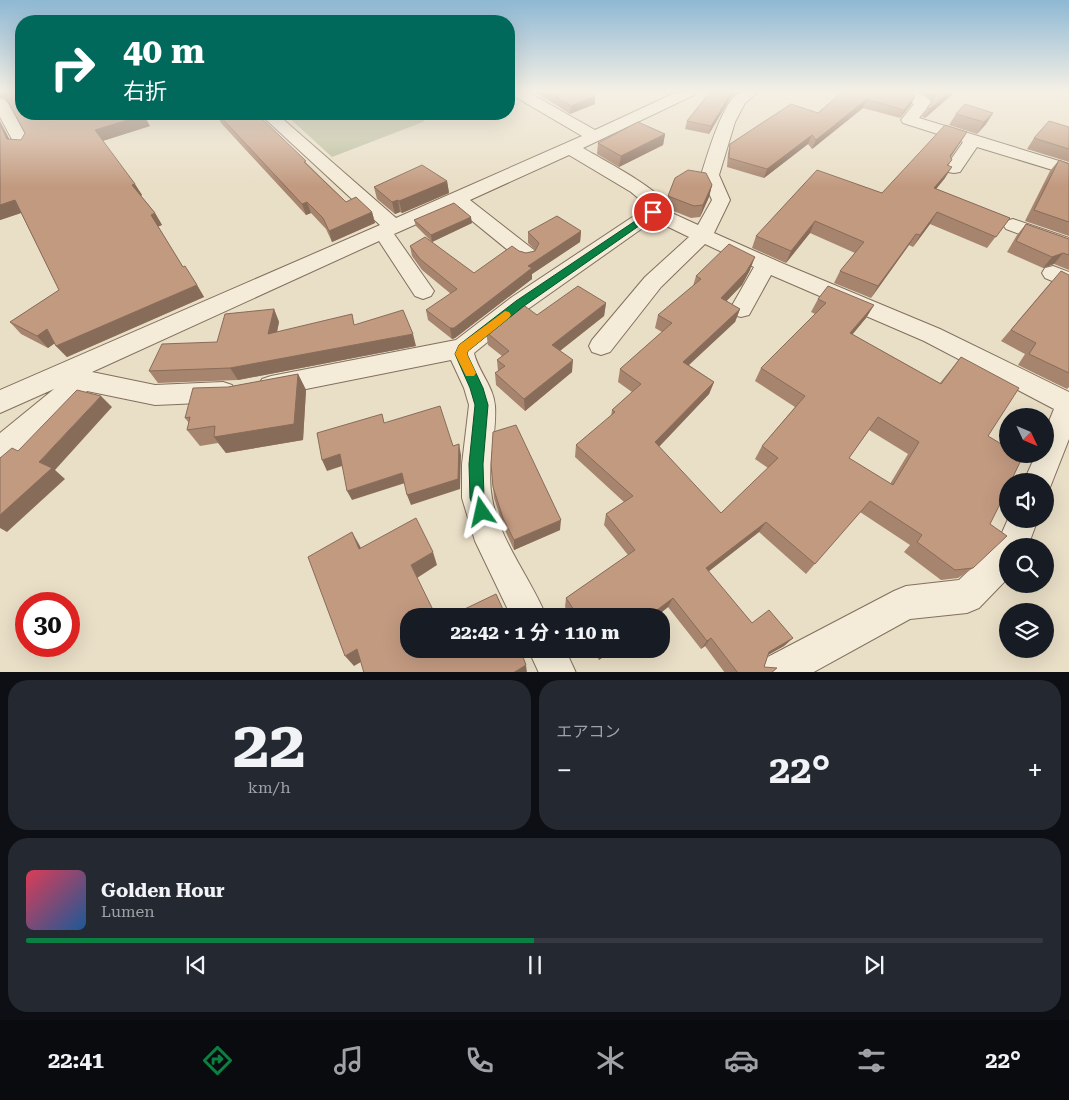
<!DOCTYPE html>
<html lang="ja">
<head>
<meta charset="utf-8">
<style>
  body { margin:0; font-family:"Roboto Serif","Noto Sans JP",serif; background:#242831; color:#f1f3f6; height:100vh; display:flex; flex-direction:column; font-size:19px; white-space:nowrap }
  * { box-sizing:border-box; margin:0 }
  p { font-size:16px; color:#9ea1a6 }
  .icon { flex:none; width:28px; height:28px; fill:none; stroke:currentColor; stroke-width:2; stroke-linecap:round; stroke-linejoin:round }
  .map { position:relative; height:672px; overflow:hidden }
  .sheet { display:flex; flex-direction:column; gap:8px; padding:8px; background:#0d0f14; flex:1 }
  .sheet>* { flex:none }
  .hud { position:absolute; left:15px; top:15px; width:500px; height:105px; border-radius:20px; box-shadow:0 5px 20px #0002; background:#00695c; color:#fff; overflow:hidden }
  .needle { width:32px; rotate:134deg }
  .fabs { position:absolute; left:999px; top:408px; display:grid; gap:10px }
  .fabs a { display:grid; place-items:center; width:55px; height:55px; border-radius:50%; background:#171b24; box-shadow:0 5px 20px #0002; font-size:25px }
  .speed { position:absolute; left:15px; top:592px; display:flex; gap:10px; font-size:25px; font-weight:700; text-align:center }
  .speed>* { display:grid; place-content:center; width:65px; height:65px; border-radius:50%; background:#171b24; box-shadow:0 5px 20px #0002; line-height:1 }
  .speed .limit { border:8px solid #d22; background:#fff; color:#111 }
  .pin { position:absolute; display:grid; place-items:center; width:42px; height:42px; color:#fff; margin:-21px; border:2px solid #fff; border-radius:50%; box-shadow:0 1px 5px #0007 }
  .me { position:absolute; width:55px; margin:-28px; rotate:349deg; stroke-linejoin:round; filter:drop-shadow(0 0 4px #0008) }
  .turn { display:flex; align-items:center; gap:18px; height:105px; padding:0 25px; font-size:22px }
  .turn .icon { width:65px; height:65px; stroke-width:2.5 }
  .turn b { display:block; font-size:35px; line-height:42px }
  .big { font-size:38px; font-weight:700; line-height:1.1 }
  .sheet .tile { flex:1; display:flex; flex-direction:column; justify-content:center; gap:8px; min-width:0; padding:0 18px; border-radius:20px; background:#242831 }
  .sheet .dial { align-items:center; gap:0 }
  .dial b { font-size:65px; line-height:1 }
  .song { display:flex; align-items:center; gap:15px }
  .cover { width:60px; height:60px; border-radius:8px; background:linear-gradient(135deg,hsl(350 70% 55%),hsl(210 70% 35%)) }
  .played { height:5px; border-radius:2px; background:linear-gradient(90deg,#0b8043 50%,#363941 50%) }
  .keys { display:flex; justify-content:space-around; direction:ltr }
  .heat { display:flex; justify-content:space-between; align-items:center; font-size:28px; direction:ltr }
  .sheet .tiles { flex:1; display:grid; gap:8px; grid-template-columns:1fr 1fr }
  .tile:last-child { grid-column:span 2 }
  .trip { position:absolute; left:400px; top:608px; width:270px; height:50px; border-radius:20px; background:#171b24; box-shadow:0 5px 20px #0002; font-weight:700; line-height:50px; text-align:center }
  .tabs { display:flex; height:80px; justify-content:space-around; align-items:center; background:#090b0e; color:#9ea1a6 }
  .tabs .icon { width:35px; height:35px }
  .tabs .selected { color:#0b8043 }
  .tabs b { font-size:22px; color:#f1f3f6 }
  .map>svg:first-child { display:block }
</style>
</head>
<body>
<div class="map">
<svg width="1069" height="673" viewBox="0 0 1069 673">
  <rect width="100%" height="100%" fill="#e9dec6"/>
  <path fill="#b8bb99" d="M285 114H429L423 122 332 157Z"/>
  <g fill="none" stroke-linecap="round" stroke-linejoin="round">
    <defs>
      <path id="minor" d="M510 92H528L595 130 677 92H696L694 95 583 148C596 156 659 189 662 201 663 204 663 206 663 209L698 225 712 200 701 175C707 157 722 102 739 93 744 91 752 92 758 92L745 103 735 122 719 175 730 200 714 233 784 264 940 329 1069 392V439L1049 490 1045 492V481H1024L1036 454H1045V431L1054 409 924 341 771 275 749 315 741 317 733 315 730 309 754 267 705 244 661 287 610 352 601 355 592 352 589 346 592 340 645 277 689 237 654 220 528 309 474 353C478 371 494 387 495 406 497 435 486 466 492 498 499 540 530 577 546 616H511L475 541 462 498V464L469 405 464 388 451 360 271 396 262 393 258 386 262 379 271 376 456 340 512 297 643 210 644 203 631 192 569 155 470 200 534 250 537 255 534 260 527 262 520 260 455 207 394 234 434 291 431 296 423 299 415 296 379 241 92 372 155 385 223 382 232 385 236 392 232 399 223 402 155 405 87 391 10 459 0 462V433L54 389 0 413V390L380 225 260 114H277L396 218 582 136 512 95Z
        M891 92C904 92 923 91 932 102L919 118 1069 164V175L977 147 960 172 954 173 948 172 945 168 963 142 903 123 901 120 914 104 893 95Z
        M0 98 5 100 8 103 31 145 29 149H17L15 145 0 117Z
        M1013 219 1069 238V252L1006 229 1003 225 1006 221Z
        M1053 266 1069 272V288L1045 278 1042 273 1045 268Z
        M1008 519H1038L1028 546H1008V578L979 608 967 613 910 619 812 673H757L762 660 894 591 906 586 959 580 997 544Z
        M528 649H565L576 673H539Z"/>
    </defs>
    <use href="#minor" stroke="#82705e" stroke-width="2"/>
    <use href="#minor" fill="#f4ebd8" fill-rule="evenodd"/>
  </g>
  <path fill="#a7846e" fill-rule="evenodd" d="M0 92H21L150 126 103 141 142 195 141 196 155 213 162 225 158 226 183 267 197 285 204 297 67 357 56 346 55 343 48 348 21 334 10 322 59 290 21 213 0 220V121L9 139 21 140 25 133 6 98 0 97Z
    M535 92H587L595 104 570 114Z
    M710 92H738L731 97 709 134 685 129 687 121Z
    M842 92 915 96 911 105 900 118 863 108 812 149 808 144 764 178 727 167 728 153 730 144 818 113Z
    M916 92H955L925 118 922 117 927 108 933 101 929 97Z
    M993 113 986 124 977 134 949 125 956 114Z
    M217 114H257L346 202 372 212 375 223 332 242 326 229 311 213 306 215 221 123Z
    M1069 127V162L1027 149 1034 138Z
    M967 132 951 157 952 160 948 166 945 178 936 189 1010 218 987 248 930 224 913 247 909 245 871 298 834 283 840 271 855 253 810 233 786 263 752 248 756 236 882 193Z
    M665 134 663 145 619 167 597 154 598 143Z
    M1059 160 1069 164V236L1025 221 1050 171Z
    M447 181 449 193 402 213 400 212 395 214 377 199 374 187Z
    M712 185 709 197 700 217 691 218 666 208 668 196Z
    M414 220 472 223 432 242 416 226Z
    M1026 224 1069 239V270L1054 264 1043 268 1007 252 1017 235Z
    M581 231 580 242 532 274V279L455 338 452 339 428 320 426 310 451 294 422 270 412 256 410 246 474 273 519 251 526 253 535 251V250L528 243V232Z
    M750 270 742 285 726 301 740 309 735 322 689 365 714 382 709 394 659 447 721 513 768 468 755 459 762 446 795 407 755 381 761 368 815 314 811 312 818 299 874 305 866 318 852 334 940 383 961 357 988 436 990 524 973 568 958 578 941 580 904 552 910 545 860 512 806 574 759 532 708 572 752 623 793 638 784 646 768 655 764 667 771 673H725L705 646 701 649 668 607 657 616H571L565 607 566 598 628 555 604 525 606 514 624 502 575 457 576 445 611 416 612 410 632 392 618 382 620 369 662 332 655 328 658 315 693 286 696 276ZM869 430 908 454 890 484 849 458Z
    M1069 275V387L1067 389 1018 365 1025 354 1001 341 1051 282Z
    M606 303 604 316 560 351 572 372 525 411 496 385 495 373 498 371 497 360 502 356 488 345 486 332 537 315Z
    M274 309 279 322 277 332 356 325 416 346 238 380 158 383 149 371 217 342Z
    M298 374 306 390 303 440 226 453 218 443 200 446 187 430 189 423 185 418 228 387Z
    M491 464 560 530 514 550 504 528 494 498Z
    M592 649H614L599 660Z"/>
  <path fill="#886c5a" d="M732 92H738L731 97 709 134 711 126Z
    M950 92H955L925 118 930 109Z
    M595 96V104L570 114 571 106Z
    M915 96 911 105 900 118 904 110Z
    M867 99 863 108 812 149 816 140Z
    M993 113 986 124 977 134 984 122Z
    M144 115 150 126 102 141 95 130Z
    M0 121 15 150 7 139 0 125Z
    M967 132 960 143 943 167 950 156Z
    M665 134 663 145 619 167 621 156Z
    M812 135 808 144 764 178 767 169Z
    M952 167 945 178 927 200 934 188Z
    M447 181 449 193 402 213 399 201Z
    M135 184 142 195 139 196 132 185Z
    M712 185 709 197 700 217 703 205Z
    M15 200 24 212 0 220V205Z
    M398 200 400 212 395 214 392 202Z
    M307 202 311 213 306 215 302 204Z
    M372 212 375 223 332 242 329 231Z
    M937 212 930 224 913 247 920 235Z
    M155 213 162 225 157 227 151 215Z
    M471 217 472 223 432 242 431 235Z
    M815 221 810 233 786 263 791 251Z
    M581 231 580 242 532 274V279L455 338 452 339 450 328 528 266Z
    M916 234 909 245 871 298 878 286Z
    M1063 253 1054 264 1043 268 1052 257Z
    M755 257 750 270 742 285 717 311 721 298Z
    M197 285 204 297 67 357 56 346Z
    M606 303 604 316 552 357V345Z
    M874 305 866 318 843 346 850 333Z
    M274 309 279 322 274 346 268 334Z
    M740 309 735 322 679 374 683 362Z
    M47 329 58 341 48 348 37 336Z
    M413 334 416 346 238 380 230 368Z
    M573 360 572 372 525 411 524 399Z
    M298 374 306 390 303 440 226 453 214 437Z
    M714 382 709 394 651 455 655 442Z
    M101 396 112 407 55 470 65 479 7 532 0 528V515L39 462Z
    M459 444 461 455 460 489 411 505 407 495Z
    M340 454 345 465 327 471 322 460Z
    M402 473 405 483 352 500 347 491Z
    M561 520 560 530 514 550V540Z
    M766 522 759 532 700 578 706 568Z
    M352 532 360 546 367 563 359 549Z
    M433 552 437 565 417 578 411 565Z
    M673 598 668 607 657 616H649Z
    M711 638 705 646 701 649 707 641Z
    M793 638 784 646 760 659 769 652Z
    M357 649 366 659 354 666 345 656Z
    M606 649H614L599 660 602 652Z
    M526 665 527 673H513Z"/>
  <path fill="#c29a80" stroke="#886c5a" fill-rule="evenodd" d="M3 92H21V114H143L144 115 95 130 135 184 132 185 155 213 151 215 183 267 185 266 197 285 56 346 47 329 37 336 10 322 59 290 15 200 0 205V125L7 139 21 140 25 133Z
    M548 92H587L595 96 571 106Z
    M710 92H732L711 126 687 121Z
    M842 92H906L915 96 904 110 867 99 816 140 812 135 767 169 729 158 730 144 791 104 818 113Z
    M937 92H950L930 109 927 108 938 93Z
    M965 104 993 113 984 122 956 114Z
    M218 114H257L306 161 304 162 346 202 356 197 372 212 329 231 323 218 307 202 302 204Z
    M1049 121 1069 127V149L1034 138Z
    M638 122 665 134 621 156 598 143Z
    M945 125 967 132 950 156 952 160 947 165 952 167 934 188 1010 218 996 237 937 212 920 235 916 234 878 286 840 271 864 242 815 221 791 251 756 236 817 170 882 193Z
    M1059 160 1069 164V222L1034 210Z
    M422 165 447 181 399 201 398 200 392 202 374 187Z
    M688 170 706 173 712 185 703 205 694 206 668 196 675 178Z
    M454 203 471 217 431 235 414 220Z
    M557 216 581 231 528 266 532 268 454 328H450L426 310 457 289 420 259 410 246 425 237 474 273 512 246 519 251 526 253 535 251 539 243 528 232Z
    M1026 224 1069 239V255L1063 253 1052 257 1016 241Z
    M729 244 755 257 746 272 721 298 740 309 683 362 714 382 655 442 721 513 778 458 762 446 805 396 761 368 826 303 818 299 828 286 874 305 850 333 941 384 961 357 1019 388 988 436 1008 448V454H1019L1023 456 1011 481H1008V488L990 524 1007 536 973 568 955 570 917 542 922 535 870 501 815 564 766 522 706 568 752 623 769 610 793 638 769 652 764 667 777 668 771 673H738L711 638 707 641 673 598 649 616H578L566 598 635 550 606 514 633 496 576 445 615 412 612 410 641 384 620 369 672 323 658 315 701 279 696 276ZM878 417 919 442 893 485 849 458Z
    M1061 271 1069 275V373L1029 354 1036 343 1011 330Z
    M578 286 606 303 552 345 573 360 524 399 495 373 505 366 497 360 509 351 486 332 522 304 537 315Z
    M274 309 268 334 352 314 354 325 403 310 413 334 230 368 149 371 162 344 217 342 225 314Z
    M298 374 294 424 214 437 215 426 187 430 190 417 185 418 193 388 228 387Z
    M77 390 101 396 39 462 52 468 0 515V458L12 448 18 451Z
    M440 406 453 446 459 444 458 479 407 495 402 473 347 491 340 454 322 460 317 433 382 414 384 423Z
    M516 425 561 520 514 540 503 518 493 487 491 464 493 432Z
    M416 518 433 552 411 565 436 616H409V649H520L526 665 513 673H364L357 649 345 656 308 557 352 532 359 549Z
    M496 594 506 616H450Z
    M600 649H606L602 652Z"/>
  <linearGradient id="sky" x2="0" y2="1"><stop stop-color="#8eb8d4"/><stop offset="0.49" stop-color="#f5f0e5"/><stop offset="1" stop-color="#f5f0e5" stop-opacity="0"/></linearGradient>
  <rect width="1069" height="186" fill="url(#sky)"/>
  <path fill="#0b8043" stroke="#07532c" d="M653 209 656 210V214L524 306 468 351 467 354 483 388 488 405 483 464 484 498 489 512 487 517 482 519 477 517 470 498 469 464 475 405 470 388 455 354 459 345 516 301Z"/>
  <path fill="#f59e0b" d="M505 311 509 312 511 315 509 318 468 351 467 354 476 373 474 376H466L455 354 459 345Z"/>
</svg>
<div class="fabs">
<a><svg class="needle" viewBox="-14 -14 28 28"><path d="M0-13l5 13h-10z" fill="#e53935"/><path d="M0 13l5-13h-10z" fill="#9ea1a6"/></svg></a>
<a><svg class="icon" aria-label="sound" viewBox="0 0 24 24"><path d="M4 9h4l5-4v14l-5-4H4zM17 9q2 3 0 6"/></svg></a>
<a><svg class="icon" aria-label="search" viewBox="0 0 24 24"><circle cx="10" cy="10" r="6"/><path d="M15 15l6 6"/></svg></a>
<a><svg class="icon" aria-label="layers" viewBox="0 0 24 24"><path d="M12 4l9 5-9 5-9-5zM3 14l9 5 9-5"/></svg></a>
</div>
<div class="speed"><div class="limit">30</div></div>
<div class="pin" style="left:653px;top:212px;background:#d93025"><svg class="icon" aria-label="arrive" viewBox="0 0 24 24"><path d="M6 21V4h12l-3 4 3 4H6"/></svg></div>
<svg class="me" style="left:482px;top:512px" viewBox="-20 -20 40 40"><path d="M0-17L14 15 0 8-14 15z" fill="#0b8043" stroke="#fff" stroke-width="4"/></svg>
<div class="trip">22:42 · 1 分 · 110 m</div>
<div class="hud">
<div class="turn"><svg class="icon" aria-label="right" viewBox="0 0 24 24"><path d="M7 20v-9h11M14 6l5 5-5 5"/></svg><div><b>40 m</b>右折</div></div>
</div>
</div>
<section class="sheet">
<div class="tiles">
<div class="tile dial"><b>22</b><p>km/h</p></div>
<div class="tile"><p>エアコン</p>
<div class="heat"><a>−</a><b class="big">22°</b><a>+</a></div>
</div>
<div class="tile">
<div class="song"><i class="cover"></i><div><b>Golden Hour</b><p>Lumen</p></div></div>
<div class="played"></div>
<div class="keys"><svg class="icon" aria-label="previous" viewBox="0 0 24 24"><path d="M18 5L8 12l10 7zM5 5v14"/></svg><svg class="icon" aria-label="pause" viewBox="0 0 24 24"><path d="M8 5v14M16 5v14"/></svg><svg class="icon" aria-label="next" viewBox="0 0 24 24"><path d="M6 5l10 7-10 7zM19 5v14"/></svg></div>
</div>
</div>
</section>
<nav class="tabs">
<b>22:41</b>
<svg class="icon selected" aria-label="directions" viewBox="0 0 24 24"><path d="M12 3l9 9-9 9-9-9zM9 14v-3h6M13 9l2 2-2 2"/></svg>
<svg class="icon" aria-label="music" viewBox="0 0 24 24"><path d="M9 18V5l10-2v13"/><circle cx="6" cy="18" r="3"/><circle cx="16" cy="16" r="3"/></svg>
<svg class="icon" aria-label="phone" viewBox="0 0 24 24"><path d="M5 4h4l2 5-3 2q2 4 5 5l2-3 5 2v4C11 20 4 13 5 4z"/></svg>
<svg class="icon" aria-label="climate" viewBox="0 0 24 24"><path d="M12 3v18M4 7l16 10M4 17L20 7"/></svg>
<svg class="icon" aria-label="car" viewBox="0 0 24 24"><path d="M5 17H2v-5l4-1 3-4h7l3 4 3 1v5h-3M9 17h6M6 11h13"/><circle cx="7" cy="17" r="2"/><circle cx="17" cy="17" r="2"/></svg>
<svg class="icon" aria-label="filters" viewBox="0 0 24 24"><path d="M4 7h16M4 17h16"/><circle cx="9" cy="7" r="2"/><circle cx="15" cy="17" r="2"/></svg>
<b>22°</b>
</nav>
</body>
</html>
